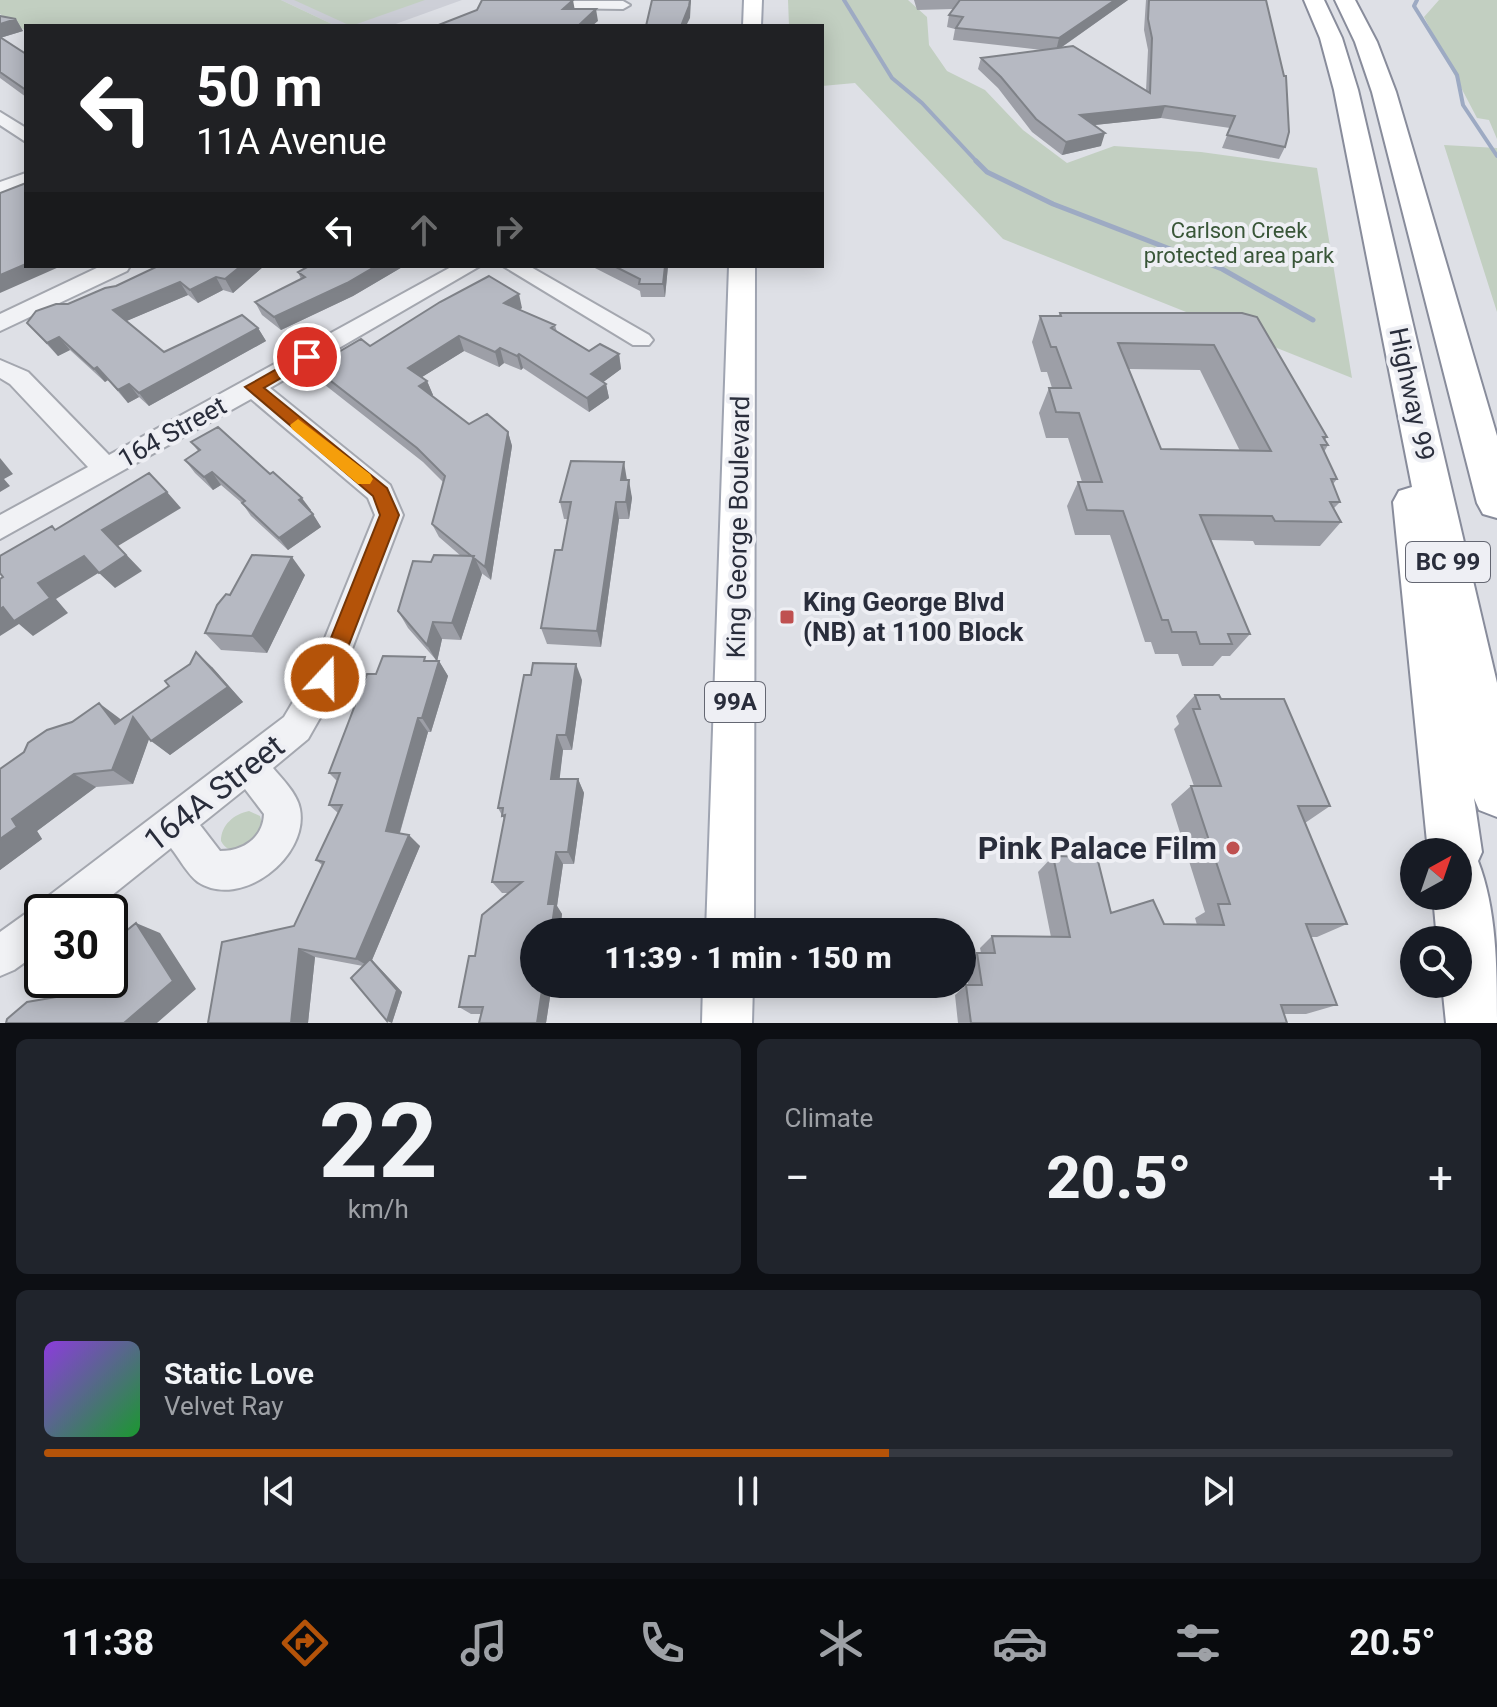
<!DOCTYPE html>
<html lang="en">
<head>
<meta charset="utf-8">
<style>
  body { margin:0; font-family:Roboto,sans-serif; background:#20242c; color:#f1f3f6; height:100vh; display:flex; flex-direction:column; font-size:30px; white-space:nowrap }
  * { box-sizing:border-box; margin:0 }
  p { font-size:26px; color:#9ea1a6 }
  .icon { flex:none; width:44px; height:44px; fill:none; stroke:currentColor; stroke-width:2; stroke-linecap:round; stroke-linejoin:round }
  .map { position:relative; height:1023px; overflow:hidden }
  .panel { display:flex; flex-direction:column; gap:16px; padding:16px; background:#0d0f14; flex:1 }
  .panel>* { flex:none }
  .guide { position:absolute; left:24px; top:24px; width:800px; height:244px; border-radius:0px; box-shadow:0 4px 20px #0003; background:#202124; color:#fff; overflow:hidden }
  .needle { width:52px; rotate:40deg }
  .controls { position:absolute; left:1400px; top:838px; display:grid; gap:16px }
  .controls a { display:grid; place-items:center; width:72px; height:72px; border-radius:50%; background:#171b24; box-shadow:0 4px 20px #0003; font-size:40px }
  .speed { position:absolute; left:24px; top:894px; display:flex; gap:16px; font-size:40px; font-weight:700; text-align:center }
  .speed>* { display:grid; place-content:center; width:104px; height:104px; border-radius:50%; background:#171b24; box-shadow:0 4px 20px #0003; line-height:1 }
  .speed .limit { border:4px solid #111; border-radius:12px; background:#fff; color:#111 }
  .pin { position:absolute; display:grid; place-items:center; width:68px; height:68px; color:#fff; margin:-34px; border:4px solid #fff; border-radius:50%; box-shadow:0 2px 8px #0007 }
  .me { position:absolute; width:88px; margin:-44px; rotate:21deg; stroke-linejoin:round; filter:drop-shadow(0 0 6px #0008) }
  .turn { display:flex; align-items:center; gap:28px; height:168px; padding:0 40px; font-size:36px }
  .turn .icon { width:104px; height:104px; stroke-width:2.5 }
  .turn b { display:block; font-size:56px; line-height:68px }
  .lanes { display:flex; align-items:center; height:76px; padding:0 40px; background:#0003; justify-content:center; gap:40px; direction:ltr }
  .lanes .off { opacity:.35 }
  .big { font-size:60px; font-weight:800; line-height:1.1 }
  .panel .widget { flex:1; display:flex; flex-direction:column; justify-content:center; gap:12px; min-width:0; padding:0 28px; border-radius:12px; background:#20242c }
  .panel .dial { align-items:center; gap:0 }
  .dial b { font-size:104px; line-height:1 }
  .song { display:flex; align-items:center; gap:24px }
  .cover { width:96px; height:96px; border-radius:12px; background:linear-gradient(135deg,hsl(270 70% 55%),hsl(130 70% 35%)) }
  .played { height:8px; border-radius:4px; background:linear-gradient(90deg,#b45309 60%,#363941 60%) }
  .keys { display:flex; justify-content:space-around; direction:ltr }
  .heat { display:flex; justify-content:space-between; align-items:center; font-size:44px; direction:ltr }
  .panel .tiles { flex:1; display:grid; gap:16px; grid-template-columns:1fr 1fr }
  .widget:last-child { grid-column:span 2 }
  .trip { position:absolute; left:520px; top:918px; width:456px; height:80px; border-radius:40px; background:#171b24; box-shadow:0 4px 20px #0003; font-weight:800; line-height:80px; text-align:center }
  .tabs { display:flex; height:128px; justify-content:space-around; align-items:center; background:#090b0e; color:#9ea1a6 }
  .tabs .icon { width:56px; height:56px }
  .tabs .on { color:#b45309 }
  .tabs b { font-size:36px; color:#f1f3f6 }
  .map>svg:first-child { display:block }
</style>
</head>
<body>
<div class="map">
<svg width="1497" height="1023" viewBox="0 0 1497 1023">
  <rect width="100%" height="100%" fill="#dee0e6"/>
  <path fill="#cdcfd7" d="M281 0H462L390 26H336Z"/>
  <path fill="#c2cfc1" d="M0 0H281L336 26H26V31L0 14Z
    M294 0H425L351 26Z
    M788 0H908L927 17 929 45 947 71 985 90 1023 130 1067 163 1114 146 1201 152 1317 168 1352 378 1003 239 855 83 822 86V26H789Z
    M1439 0H1497V139L1489 120 1477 118 1424 17Z
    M1444 145 1497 148V312Z
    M249 811 260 816 263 826C255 840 234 864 221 841 221 825 234 814 249 811Z"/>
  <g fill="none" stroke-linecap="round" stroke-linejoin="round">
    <path stroke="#9daac3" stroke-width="4" d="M844 0 892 78 922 103 978 163
      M1417 0 1414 6 1457 75 1463 105 1497 156"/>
    <path stroke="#9daac3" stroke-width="5" d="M976 161 987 172 1053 204 1222 269 1313 320"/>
    <defs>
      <path id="minor" d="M548 1H623L630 5 623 9 553 8 546 4Z
        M0 112 26 128V142L0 125Z
        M26 173V185L0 194V182Z
        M101 266H130L127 271 0 331V314Z
        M453 266H480L270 388 390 485 403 515 337 688 308 739 273 768C282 779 297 793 300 809 309 857 241 910 198 882 188 875 179 858 171 848L91 912H42V950L14 970 0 976V932L28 912 43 907 46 898 284 717 312 670 375 515 368 498 251 399 0 539V515L88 467 10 384 0 378V360L28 372 109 455ZM245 789 264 814C263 838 243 851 220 851L200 825Z
        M503 266H529L649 335 653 340 649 345H633Z"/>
      <path id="major" d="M744 0H762L761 26H743Z
        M729 266H755L754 932H706Z
        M703 984H753L752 1023H702Z"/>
      <path id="highway" d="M1304 0H1324L1342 38 1358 90 1497 683V817L1479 810 1474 798 1482 852 1478 861C1497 910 1497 970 1497 1023H1446L1442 984H1458V940H1437L1433 896H1458V852H1428L1393 502 1399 491 1412 487 1334 90 1320 38Z
        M1335 0H1355L1377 42 1396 92 1497 436V518L1483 514 1477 503 1372 92 1355 42Z"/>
    </defs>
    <use href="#minor" stroke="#a4a7af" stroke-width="4"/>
    <use href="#major" stroke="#9fa4b1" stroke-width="4"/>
    <use href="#highway" stroke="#888c9b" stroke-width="4"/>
    <use href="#minor" fill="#f1f2f5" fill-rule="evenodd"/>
    <use href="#major" fill="#fff" fill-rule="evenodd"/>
    <use href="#highway" fill="#fff" fill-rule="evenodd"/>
  </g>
  <path fill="#9d9fa7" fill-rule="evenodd" d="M914 0H1128L1062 47 1146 91 1148 50 1144 30 1146 0H1266L1285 147 1279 159 1222 148 1230 128 1161 118 1094 125 1101 146 1062 155 1032 132 998 88 978 69 981 58 1042 50 953 40 955 29 947 27 949 15 953 9 917 10Z
    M0 16 16 19 23 31 0 38 26 54V97L0 78Z
    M158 266H264L233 293 223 290 198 303 188 295 126 321 164 352 258 328 266 341 149 406 139 397 128 403 108 380 105 382 70 350 58 356 27 323 68 304 116 286Z
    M309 266H404L353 296 281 330 262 315 255 302 301 279 298 272Z
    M591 266H668L665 297H641L640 291Z
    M522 308 520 310 555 325 557 332 589 351 619 354 621 369 603 382 606 384 609 398 589 412 523 368 521 370 504 363 499 367 464 351 422 377 427 381 433 395 432 396 469 424 508 432 512 446 491 580 480 572 482 574 461 640 442 639 437 661H439L448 676 431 732H428L400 833 420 846 372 960 402 992 392 1023 363 966 315 957 308 1023 294 926 322 865 316 860 338 813 329 805 337 781 329 773 376 674 427 661H437L408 628 398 611 431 562 461 556 439 537 432 524 443 482 423 462 320 381 313 367 370 346Z
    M1060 313H1242L1327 437 1325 440 1328 445 1324 452 1337 479 1333 484 1340 502 1334 508 1341 522 1320 546 1255 545 1253 541 1210 540 1250 634 1230 656H1222L1213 666H1182L1178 654H1155L1151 642H1145L1110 535H1075L1067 506 1078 482H1082L1068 438H1046L1039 413 1049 388H1052L1047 372H1041L1032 342 1040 316H1059ZM1129 369 1200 370 1240 451 1161 449Z
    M191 442 311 510 310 511 321 527 288 550 251 516 242 503 221 485 213 490 195 473 185 460 198 451Z
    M627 480 632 498 629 519H619L601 647 547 644 541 628 562 550 568 519H564L560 502Z
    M305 575 267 653 221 650 205 633 230 595Z
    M212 667 243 702 170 755 149 738 133 784 96 787 37 831 42 839 0 870V769L119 718 121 720 169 686Z
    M582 680 572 750H563L559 779H578L584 793 574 864H563L557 906 562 914 560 932H534L552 984 546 1023H479L481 1014H471L459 1007 475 956 509 893H502L492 882 504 819 498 808Z
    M1195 695 1221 699 1330 806 1305 823 1347 924 1317 937H1311L1337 1005 1306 1014H1284L1287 1023H958L955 995 966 985H968L965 965 977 953H981L980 948 992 936 1051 937 1038 872 1053 856 1111 913 1164 924 1197 925 1195 918 1205 912 1171 804 1191 786H1194L1174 729 1179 724 1176 716Z"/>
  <path fill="#7f8288" d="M573 0 575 11 563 9Z
    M690 0H691L690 18 686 26H681Z
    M1115 0H1128L1056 51 1059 38Z
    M596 9 598 21 592 26H578Z
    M16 19 23 31 0 38V24Z
    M1165 106 1161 118 1076 127 1080 115Z
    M1105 133 1101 146 1062 155 1066 142Z
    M26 264V266L59 267 0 293V275Z
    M241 266H264L233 293 225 279Z
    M376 266H404L353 296 281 330 274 317Z
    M665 266H668L665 297 663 284Z
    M216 277 223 290 198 303 190 290Z
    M180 282 188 295 122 323 113 310Z
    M519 294 522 308 508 317 504 303Z
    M258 328 266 341 149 406 139 393Z
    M459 336 464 351 414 382 408 368Z
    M59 337 70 350 58 356 47 343Z
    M500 348 504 363 499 367 495 352Z
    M519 354 523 368 521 370 517 356Z
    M619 354 621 369 594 389 591 374Z
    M97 367 108 380 105 382 94 369Z
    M427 381 433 395 425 401 419 386Z
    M129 384 139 397 128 403 118 390Z
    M606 384 609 398 589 412 587 398Z
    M508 432 512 446 491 580 485 567Z
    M0 458 13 474 4 479 10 486 0 492Z
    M624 462 627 480H621Z
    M212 472 221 485 213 490 204 477Z
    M629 480 632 498 629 519 626 502Z
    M167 492 181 508 118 546 142 571 115 588 99 573 102 530Z
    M302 498 311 510 307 513 299 500Z
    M616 502 619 519 601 647 597 631Z
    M313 514 321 527 288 550 279 538Z
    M84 556 100 572 56 599 68 613 33 636 19 624 0 636V609L38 583Z
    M474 556 482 574 461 640 452 623Z
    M292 557 305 575 267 653 252 636Z
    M433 622 442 639 437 662 427 645Z
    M196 652 212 667 243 702 170 755 151 741Z
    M439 661 448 676 431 732 422 718Z
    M576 664 582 680 572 750 566 735Z
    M99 703 119 718 128 730 133 717 152 731 133 784 112 770 115 724Z
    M418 718 428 732 397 842 386 831Z
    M557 735 563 750 558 793 551 779Z
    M74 774 96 787 37 831 42 839 0 870V839L12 819Z
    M578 779 584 793 574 864 568 852Z
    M409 835 420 846 372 960 402 992 392 1023 387 1021 370 967 356 959Z
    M556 852 563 864 557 906 562 914 560 932H551L548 904Z
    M136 923 160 933 196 989 157 1023H124Z
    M299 949 315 957 308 1023H291Z
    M543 984H552L546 1023H537Z"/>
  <path fill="#b6b9c2" stroke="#7f8288" stroke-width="2" fill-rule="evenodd" d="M482 0H573L563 9H596L578 26H436L477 10Z
    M652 0H690L689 6 681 26H646Z
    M960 0H1115L1059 38 956 28 963 17 949 15Z
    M1149 0H1266L1284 76H1286L1289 132 1285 147 1227 135 1235 116 1165 106 1080 115 1105 133 1066 142 1036 119 1001 77 981 58 1073 46 1150 93 1152 38 1148 19Z
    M0 16 16 19 0 24Z
    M0 37 26 54V90L0 72Z
    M26 183V264L0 275V193Z
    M158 266H241L225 279 216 277 190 290 180 282 113 310 164 352 242 315 258 328 139 393 129 384 118 390 97 367 94 369 59 337 47 343 27 323 36 311 56 304H68L105 288 116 286Z
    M309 266H376L347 283 274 317 255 302 305 277 298 272Z
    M614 266H665L663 284H639L640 279Z
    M489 276 519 294 504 303 555 325 551 328 589 351 600 344 619 354 591 374 606 384 587 398 519 354 517 356 500 348 495 352 459 336 408 368 427 381 419 386 469 424 487 414 508 432 485 567 432 524 445 476 417 448 313 367 361 339 370 346 440 302Z
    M1060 313H1242L1257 317 1327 437H1323L1328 445H1321L1337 479H1331L1340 502H1330L1341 522 1275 521 1272 516 1200 515 1250 634H1228L1232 644H1200L1196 632H1172L1168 620H1162L1123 511 1087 510 1078 482H1102L1079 413 1056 412 1049 388H1071L1056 347H1051L1040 316H1061ZM1118 343 1214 345 1271 451 1161 449Z
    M218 427 270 474 273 472 302 498 299 500 313 514 279 538 242 503 245 501 212 472 204 477 185 460 200 450 191 442Z
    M571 461 624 462 621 480H629L626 502H616L597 631 541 628 555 550H562L571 502H560Z
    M149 473 167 492 102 530 126 555 99 573 84 556 38 583 50 598 14 621 3 607 0 609V579L3 577 0 573V556L52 526 55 530Z
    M252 555 292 557 252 636 205 633 217 605 226 594 230 595Z
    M434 555 474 556 452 623 433 622 427 645 398 611 413 561 431 562Z
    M196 652 228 687 151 741 133 717 112 770 74 774 12 819 17 827 0 839V769L24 752 28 743 47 730 72 722 99 703 115 724 169 686 165 681 190 664Z
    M383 656 425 657 424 661H439L422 718H418L386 831 409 835 356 959 299 949 291 1023H208L222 942 294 926 324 862 316 860 342 805H329L340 773H329L367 674H376Z
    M533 663 576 664 566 735H557L551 779H578L568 852H556L548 904H555L551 932H534V984H543L537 1023H479L483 1007H459L469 956H475L482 915 522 882H492L505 815 502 816 503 808H498L524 675H531Z
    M1195 695H1219L1221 699H1284L1330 806H1298L1347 924H1306L1337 1005H1281L1287 1023H971L966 985H982L977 953H995L992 936 1070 937 1053 856 1097 857 1111 913 1153 900 1164 924 1224 925 1218 904H1230L1191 786H1221L1193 709H1200Z
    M136 923 173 981 124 1023H6L7 1019 27 1002 62 996 52 980H110V944Z
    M370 959 397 990 387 1021 351 978Z"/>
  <path fill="#b45309" stroke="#753606" stroke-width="2" d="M307 352 315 357 312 360 264 388 387 488 399 515 336 678 333 685 325 688 318 685 315 678 380 515 373 496 245 387Z"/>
  <path fill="#f59e0b" d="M298 419 370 474 373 479 370 484H358L292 429 290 425Z"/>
  <g fill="#bf5050" stroke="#eeeff4" stroke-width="3">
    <rect x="779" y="609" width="16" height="16" rx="4"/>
    <circle cx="1233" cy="848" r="8"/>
  </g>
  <g text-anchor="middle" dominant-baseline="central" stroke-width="8" stroke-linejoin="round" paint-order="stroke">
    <g font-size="22" fill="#395638" stroke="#eeeff4">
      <text x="1239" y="230">Carlson Creek<tspan x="1239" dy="25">protected area park</tspan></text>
    </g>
    <g fill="#eeeff4" stroke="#646772" stroke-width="2">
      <rect x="1406" y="542" width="84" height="40" rx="6"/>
      <rect x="705" y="682" width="60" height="40" rx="6"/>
    </g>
    <g font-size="24" font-weight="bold" fill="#292d3b">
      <text x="1448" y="562">BC 99</text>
      <text x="735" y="702">99A</text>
    </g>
    <g font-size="26" fill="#292d3b" stroke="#eeeff4">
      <text transform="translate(1412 394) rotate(78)">Highway 99</text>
      <text transform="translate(172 432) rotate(-29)">164 Street</text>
      <text transform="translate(738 527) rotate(-89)">King George Boulevard</text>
    </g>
    <g font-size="26" font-weight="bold" fill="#292d3b" stroke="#eeeff4" text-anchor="start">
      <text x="803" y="602">King George Blvd<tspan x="803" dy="30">(NB) at 1100 Block</tspan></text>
    </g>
    <g font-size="32" fill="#292d3b" stroke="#eeeff4">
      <text transform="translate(214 793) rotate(-38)">164A Street</text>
    </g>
    <g font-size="32" font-weight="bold" fill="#292d3b" stroke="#eeeff4" text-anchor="end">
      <text x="1217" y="848">Pink Palace Film</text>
    </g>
  </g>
</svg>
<div class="controls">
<a><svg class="needle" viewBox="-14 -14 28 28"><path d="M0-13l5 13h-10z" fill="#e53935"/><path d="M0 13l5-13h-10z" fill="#9ea1a6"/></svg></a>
<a><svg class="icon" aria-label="search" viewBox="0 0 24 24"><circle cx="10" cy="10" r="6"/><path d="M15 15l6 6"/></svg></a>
</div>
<div class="speed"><div class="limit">30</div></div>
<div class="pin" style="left:307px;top:357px;background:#d93025"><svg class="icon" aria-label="arrive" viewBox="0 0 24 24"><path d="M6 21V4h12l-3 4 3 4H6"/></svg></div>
<svg class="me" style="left:325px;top:678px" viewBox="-20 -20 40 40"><circle r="17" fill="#b45309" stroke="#fff" stroke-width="3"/><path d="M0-11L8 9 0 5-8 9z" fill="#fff"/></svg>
<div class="trip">11:39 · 1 min · 150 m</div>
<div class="guide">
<div class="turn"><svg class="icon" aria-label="left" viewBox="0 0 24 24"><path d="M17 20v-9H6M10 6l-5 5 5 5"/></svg><div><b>50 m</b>11A Avenue</div></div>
<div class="lanes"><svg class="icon" aria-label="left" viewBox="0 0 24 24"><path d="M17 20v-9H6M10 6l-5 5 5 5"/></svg><svg class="icon off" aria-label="ahead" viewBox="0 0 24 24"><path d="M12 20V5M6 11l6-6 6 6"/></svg><svg class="icon off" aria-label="right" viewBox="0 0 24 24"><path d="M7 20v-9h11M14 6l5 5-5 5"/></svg></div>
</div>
</div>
<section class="panel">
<div class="tiles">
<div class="widget dial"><b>22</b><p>km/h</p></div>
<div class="widget"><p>Climate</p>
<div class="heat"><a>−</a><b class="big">20.5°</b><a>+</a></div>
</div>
<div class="widget">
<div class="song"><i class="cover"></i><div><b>Static Love</b><p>Velvet Ray</p></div></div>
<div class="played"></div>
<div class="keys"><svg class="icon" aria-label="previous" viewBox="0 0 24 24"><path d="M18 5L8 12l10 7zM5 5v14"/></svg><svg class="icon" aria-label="pause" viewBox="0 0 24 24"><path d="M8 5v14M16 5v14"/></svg><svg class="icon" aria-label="next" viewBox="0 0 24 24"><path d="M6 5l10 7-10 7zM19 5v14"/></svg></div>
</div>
</div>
</section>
<nav class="tabs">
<b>11:38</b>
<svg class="icon on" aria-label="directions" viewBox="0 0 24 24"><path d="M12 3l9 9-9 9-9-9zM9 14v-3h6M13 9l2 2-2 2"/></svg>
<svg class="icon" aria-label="music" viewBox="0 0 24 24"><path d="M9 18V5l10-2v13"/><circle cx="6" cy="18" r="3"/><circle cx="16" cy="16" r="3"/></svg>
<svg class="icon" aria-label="phone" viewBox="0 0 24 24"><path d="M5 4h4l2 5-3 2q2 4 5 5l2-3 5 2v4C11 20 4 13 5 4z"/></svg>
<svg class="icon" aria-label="climate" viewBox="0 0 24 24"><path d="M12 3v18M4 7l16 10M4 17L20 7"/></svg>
<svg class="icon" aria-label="car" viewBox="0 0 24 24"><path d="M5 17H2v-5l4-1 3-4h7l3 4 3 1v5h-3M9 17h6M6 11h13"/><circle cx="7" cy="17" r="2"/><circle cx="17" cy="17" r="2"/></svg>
<svg class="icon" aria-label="filters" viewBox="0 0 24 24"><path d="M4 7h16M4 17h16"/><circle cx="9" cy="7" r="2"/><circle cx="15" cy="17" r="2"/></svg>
<b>20.5°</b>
</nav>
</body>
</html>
